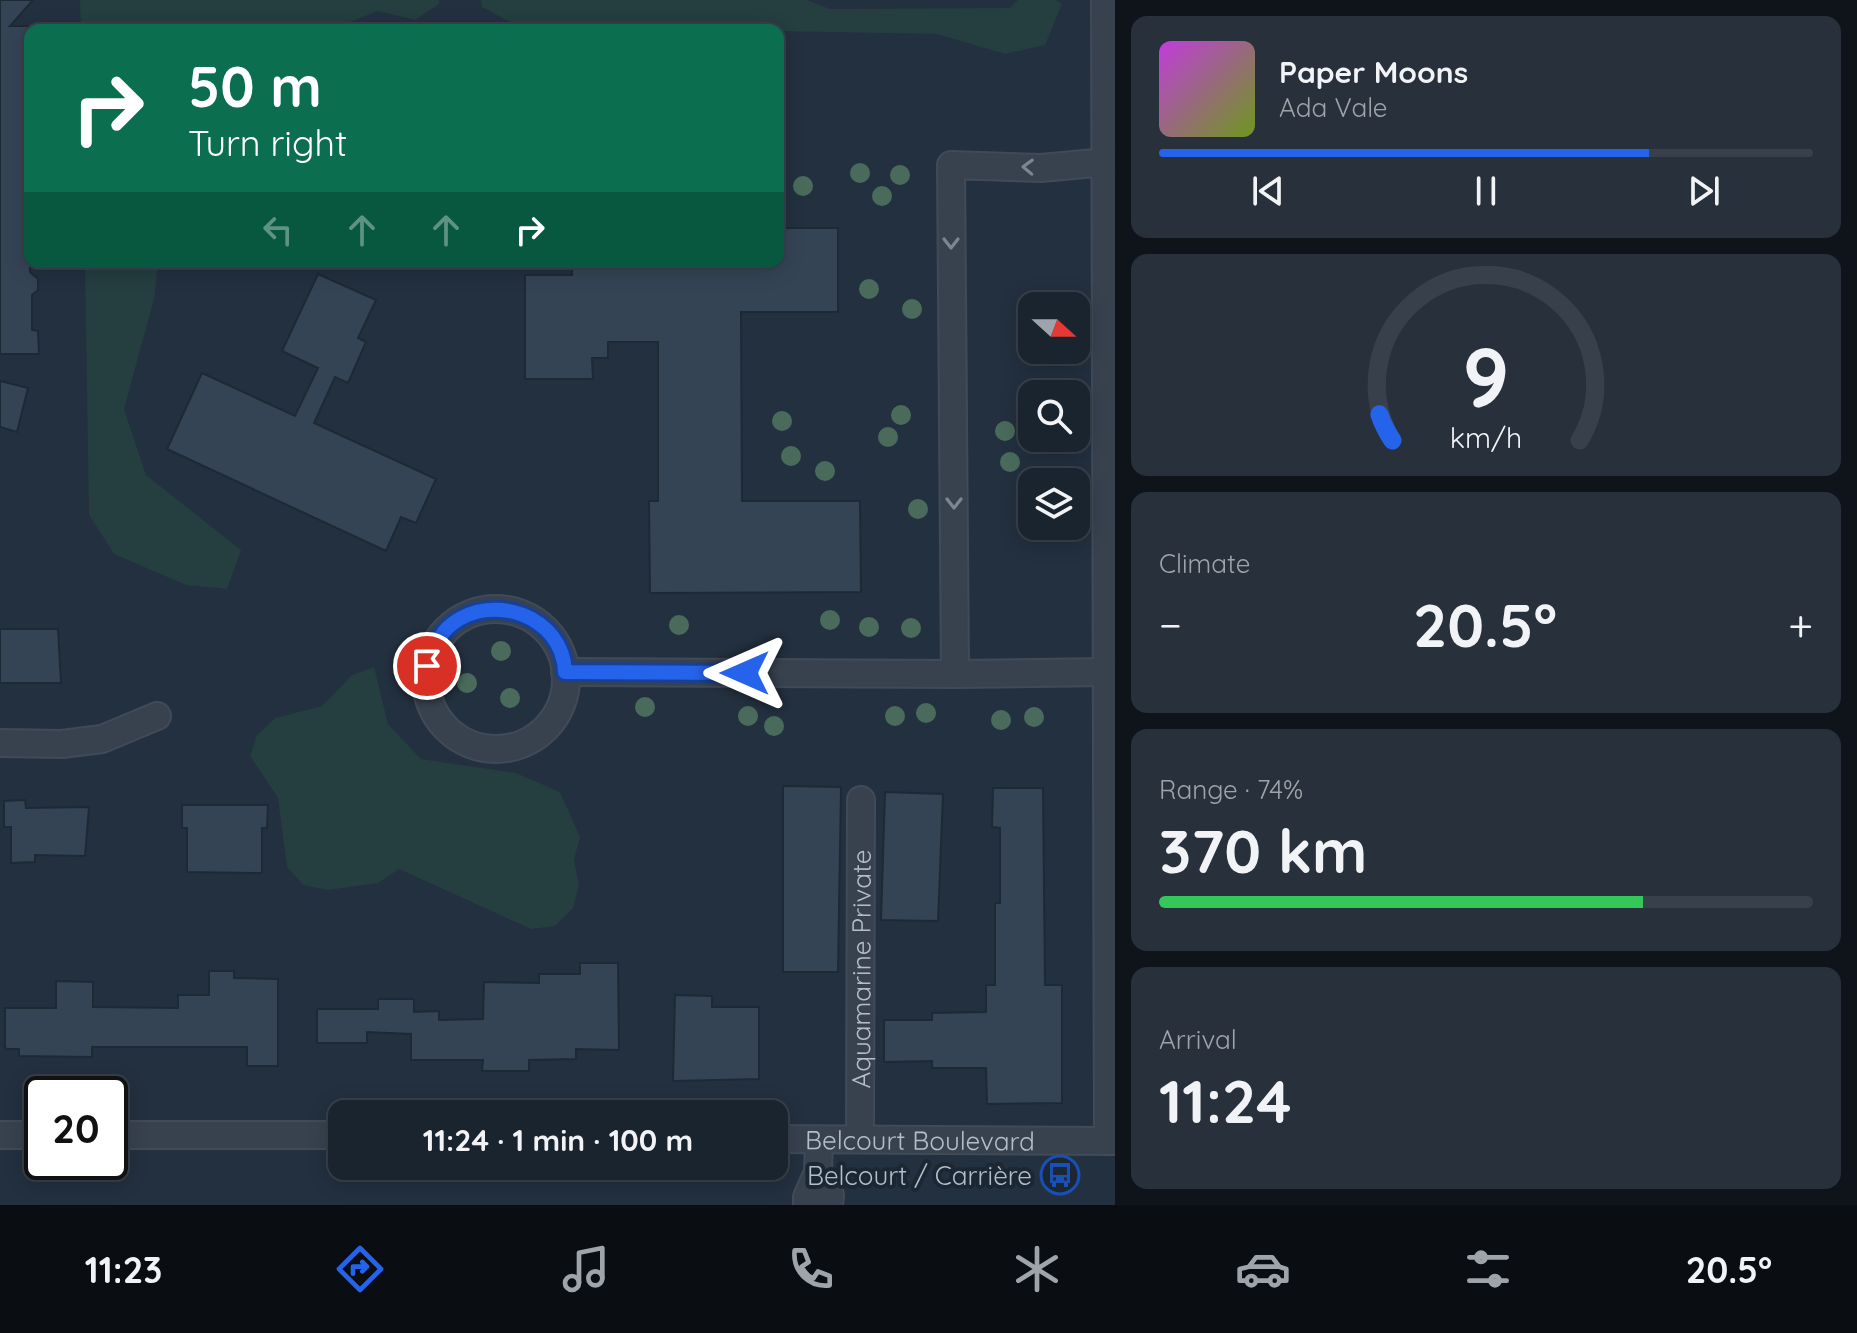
<!DOCTYPE html>
<html lang="en">
<head>
<meta charset="utf-8">
<style>
  body { margin:0; font-family:Quicksand,sans-serif; background:#27303b; color:#f1f3f6; height:100vh; display:flex; flex-direction:column; font-size:30px; white-space:nowrap }
  * { box-sizing:border-box; margin:0 }
  p { font-size:26px; color:#9fa4aa }
  .icon { flex:none; width:44px; height:44px; fill:none; stroke:currentColor; stroke-width:2; stroke-linecap:round; stroke-linejoin:round }
  .map { position:relative; flex:1; overflow:hidden }
  .panel { display:flex; flex-direction:column; gap:16px; padding:16px; background:#0e141a; width:742px }
  .panel>* { flex:none }
  .top-card { position:absolute; left:24px; top:24px; width:760px; height:244px; border-radius:16px; box-shadow:0 4px 20px #0003,0 0 0 2px #38414b; background:#0b6e4f; color:#fff; overflow:hidden }
  .needle { width:52px; rotate:111deg }
  .buttons { position:absolute; left:1018px; top:292px; display:grid; gap:16px }
  .buttons a { display:grid; place-items:center; width:72px; height:72px; border-radius:16px; background:#1a242f; box-shadow:0 4px 20px #0003,0 0 0 2px #38414b; font-size:40px }
  .speed { position:absolute; left:24px; top:1076px; display:flex; gap:16px; font-size:40px; font-weight:700; text-align:center }
  .speed>* { display:grid; place-content:center; width:104px; height:104px; border-radius:50%; background:#1a242f; box-shadow:0 4px 20px #0003,0 0 0 2px #38414b; line-height:1 }
  .speed .limit { border:4px solid #111; border-radius:12px; background:#fff; color:#111 }
  .pin { position:absolute; display:grid; place-items:center; width:68px; height:68px; color:#fff; margin:-34px; border:4px solid #fff; border-radius:50%; box-shadow:0 2px 8px #0007 }
  .me { position:absolute; width:88px; margin:-44px; rotate:270deg; stroke-linejoin:round; filter:drop-shadow(0 0 6px #0008) }
  .turn { display:flex; align-items:center; gap:28px; height:168px; padding:0 32px; font-size:36px }
  .turn .icon { width:104px; height:104px; stroke-width:2.5 }
  .turn b { display:block; font-size:56px; line-height:68px }
  .lanes { display:flex; align-items:center; height:76px; padding:0 32px; background:#0003; justify-content:center; gap:40px; direction:ltr }
  .lanes .off { opacity:.35 }
  .big { font-size:60px; font-weight:700; line-height:1.1 }
  .panel .card { flex:1; display:flex; flex-direction:column; justify-content:center; gap:12px; min-width:0; padding:0 28px; border-radius:16px; background:#27303b }
  .panel .dial { align-items:center; gap:0 }
  .dial svg { height:208px; overflow:visible; fill:none; stroke:#38414b; stroke-width:7; stroke-linecap:round; text-anchor:middle }
  .dial text { fill:#f1f3f6; stroke:none }
  .song { display:flex; align-items:center; gap:24px }
  .cover { width:96px; height:96px; border-radius:12px; background:linear-gradient(135deg,hsl(290 70% 55%),hsl(80 70% 35%)) }
  .played { height:8px; border-radius:4px; background:linear-gradient(90deg,#2563eb 75%,#38414b 75%) }
  .keys { display:flex; justify-content:space-around; direction:ltr }
  .heat { display:flex; justify-content:space-between; align-items:center; font-size:44px; direction:ltr }
  .charge { height:12px; border-radius:6px; background:linear-gradient(90deg,#34c759 74%,#38414b 0) }
  .trip { position:absolute; left:328px; top:1100px; width:460px; height:80px; border-radius:16px; background:#1a242f; box-shadow:0 4px 20px #0003,0 0 0 2px #38414b; font-weight:700; line-height:80px; text-align:center }
  .tab-bar { display:flex; height:128px; justify-content:space-around; align-items:center; background:#0a0e13; color:#9fa4aa }
  .tab-bar .icon { width:56px; height:56px }
  .tab-bar .active { color:#2563eb }
  .tab-bar b { font-size:36px; color:#f1f3f6 }
  main { display:flex; flex:1; min-height:0 }
  .map>svg:first-child { display:block }
</style>
</head>
<body>
<main>
<div class="map">
<svg width="1115" height="1205" viewBox="0 0 1115 1205">
  <rect width="100%" height="100%" fill="#23303f"/>
  <path fill="#253e40" d="M80 0H439V4L415 20 378 11 330 30H81Z
    M481 0H807L830 9 1010 8 1018 0H1056L1062 4 1045 45 1005 54 937 34 723 30 685 24 525 30 482 7Z
    M85 262H158L154 299 124 409 146 475 241 550 227 589 186 585 114 554 89 515Z
    M374 667 388 724 421 759 516 773 560 792 580 837 574 860 579 885 573 908 555 926 531 929 399 869 378 883 328 890 303 885 287 867 278 798 250 756 257 735 275 718 322 706 352 675Z"/>
  <path fill="#354455" stroke="#1e2936" stroke-width="2" d="M0 0H33L10 26H30V272L38 279V290L32 295V330L38 331 39 354H0Z
    M778 228H838V312H741L742 501H860L861 592 650 593 649 501H658V342H608V358H592L593 379H525V275H572V262H778Z
    M318 274 376 300 358 338 366 342 348 383 335 377 314 423 436 479 416 523 401 517 386 551 167 449 202 373 295 416 318 368 282 351Z
    M0 381 28 388 17 432 0 427Z
    M0 629H58L61 683H0Z
    M783 786 841 787 838 972H783Z
    M993 788H1043L1045 985H1062V1103L987 1104 986 1068H932V1061L884 1062V1020H932V1013L986 1012V985H995V903H1000V828L992 827Z
    M885 792 943 794 938 921 881 920Z
    M25 800 26 808 89 807 85 856 35 855V862L11 863V827H4V801Z
    M182 805H268L267 828H262V873L187 872V828H182Z
    M580 963H618L619 1050 576 1049V1059L529 1060V1071H482L483 1060H411V1034L367 1032V1043H317V1009H378V999H414V1012L439 1011V1020L483 1019 484 982 539 983V974H580Z
    M209 971H234V978L278 979V1066H247V1047H92V1057L19 1056V1049H6L5 1046V1008H56V981L93 982V1007L178 1008V995H209Z
    M675 995 712 996V1007H759V1079L673 1081Z"/>
  <g fill="none" stroke-linecap="round" stroke-linejoin="round">
    <defs>
      <g id="minor">
        <path d="M1105 0 1108 1141"/>
        <circle cx="496" cy="679" r="70"/>
        <path d="M565 672 955 674 1108 672"/>
        <path d="M955 674 951 165 1041 168 1106 162"/>
        <path d="M0 743 62 744 102 739 157 716"/>
        <path d="M0 1135H42"/>
        <path d="M110 1135H342"/>
        <path id="s1" d="M774 1139 1115 1141"/>
        <path id="s2" d="M860 1139 861 800"/>
        <path d="M818 1172 830 1195 829 1205"/>
        <path d="M807 1205V1197L818 1172 819 1140"/>
      </g>
    </defs>
    <use href="#minor" stroke="#414b58" stroke-width="30"/>
    <use href="#minor" stroke="#38424f" stroke-width="26"/>
  </g>
  <g fill="#4a6b5c">
    <circle cx="860" cy="173" r="10"/>
    <circle cx="900" cy="175" r="10"/>
    <circle cx="803" cy="186" r="10"/>
    <circle cx="882" cy="196" r="10"/>
    <circle cx="869" cy="289" r="10"/>
    <circle cx="912" cy="309" r="10"/>
    <circle cx="901" cy="415" r="10"/>
    <circle cx="782" cy="421" r="10"/>
    <circle cx="1005" cy="431" r="10"/>
    <circle cx="888" cy="437" r="10"/>
    <circle cx="791" cy="456" r="10"/>
    <circle cx="1010" cy="462" r="10"/>
    <circle cx="825" cy="471" r="10"/>
    <circle cx="918" cy="509" r="10"/>
    <circle cx="830" cy="620" r="10"/>
    <circle cx="679" cy="625" r="10"/>
    <circle cx="869" cy="627" r="10"/>
    <circle cx="911" cy="628" r="10"/>
    <circle cx="501" cy="651" r="10"/>
    <circle cx="467" cy="683" r="10"/>
    <circle cx="510" cy="698" r="10"/>
    <circle cx="645" cy="707" r="10"/>
    <circle cx="926" cy="713" r="10"/>
    <circle cx="748" cy="716" r="10"/>
    <circle cx="895" cy="716" r="10"/>
    <circle cx="1034" cy="717" r="10"/>
    <circle cx="1001" cy="720" r="10"/>
    <circle cx="774" cy="726" r="10"/>
  </g>
  <defs><path id="oneway-chevron" d="M-2-3.5L2.5 0L-2 3.5" fill="none" stroke-width="1.6" stroke-linecap="round" stroke-linejoin="round" transform="scale(2)"/></defs>
  <g stroke="#7c8693">
    <use href="#oneway-chevron" transform="translate(1028 167) rotate(-178)"/>
    <use href="#oneway-chevron" transform="translate(951 243) rotate(90)"/>
    <use href="#oneway-chevron" transform="translate(954 503) rotate(90)"/>
  </g>
  <g fill="none" stroke-linecap="round" stroke-linejoin="round">
    <defs>
      <path id="route" d="M427 666C433 650 439 634 452 624 493 592 563 616 565 672L745 673"/>
    </defs>
    <use href="#route" stroke="#184099" stroke-width="20"/>
    <use href="#route" stroke="#2563eb" stroke-width="14"/>
  </g>
  <defs>
    <symbol id="bus-ring" viewBox="-11 -11 22 22"><circle r="9.5" fill="#1c2734" stroke="#1a4fb4" stroke-width="1.5"/><path d="M-5-6H5V4H4V6H2V4H-2V6H-4V4H-5ZM-3.5-4V0h7V-4ZM-3.5 1.2v1.5H-2V1.2ZM2 1.2v1.5H3.5V1.2Z" fill="#1a4fb4"/></symbol>
  </defs>
  <g fill-rule="evenodd">
    <use href="#bus-ring" x="1038" y="1153" width="44" height="44"/>
  </g>
  <g text-anchor="middle" dominant-baseline="central" stroke-width="8" stroke-linejoin="round" paint-order="stroke">
    <g font-size="26" fill="#b4bdca" stroke="#1c2734">
      <text stroke="none"><textPath href="#s2" startOffset="170">Aquamarine Private</textPath></text>
      <text stroke="none"><textPath href="#s1" startOffset="146">Belcourt Boulevard</textPath></text>
    </g>
    <g font-size="26" fill="#b4bdca" stroke="#1c2734" text-anchor="end">
      <text x="1032" y="1175">Belcourt / Carrière</text>
    </g>
  </g>
</svg>
<div class="buttons">
<a><svg class="needle" viewBox="-14 -14 28 28"><path d="M0-13l5 13h-10z" fill="#e53935"/><path d="M0 13l5-13h-10z" fill="#9fa4aa"/></svg></a>
<a><svg class="icon" aria-label="search" viewBox="0 0 24 24"><circle cx="10" cy="10" r="6"/><path d="M15 15l6 6"/></svg></a>
<a><svg class="icon" aria-label="layers" viewBox="0 0 24 24"><path d="M12 4l9 5-9 5-9-5zM3 14l9 5 9-5"/></svg></a>
</div>
<div class="speed"><div class="limit">20</div></div>
<div class="pin" style="left:427px;top:666px;background:#d93025"><svg class="icon" aria-label="arrive" viewBox="0 0 24 24"><path d="M6 21V4h12l-3 4 3 4H6"/></svg></div>
<svg class="me" style="left:745px;top:673px" viewBox="-20 -20 40 40"><path d="M0-17L14 15 0 8-14 15z" fill="#2563eb" stroke="#fff" stroke-width="4"/></svg>
<div class="trip">11:24 · 1 min · 100 m</div>
<div class="top-card">
<div class="turn"><svg class="icon" aria-label="right" viewBox="0 0 24 24"><path d="M7 20v-9h11M14 6l5 5-5 5"/></svg><div><b>50 m</b>Turn right</div></div>
<div class="lanes"><svg class="icon off" aria-label="left" viewBox="0 0 24 24"><path d="M17 20v-9H6M10 6l-5 5 5 5"/></svg><svg class="icon off" aria-label="ahead" viewBox="0 0 24 24"><path d="M12 20V5M6 11l6-6 6 6"/></svg><svg class="icon off" aria-label="ahead" viewBox="0 0 24 24"><path d="M12 20V5M6 11l6-6 6 6"/></svg><svg class="icon" aria-label="right" viewBox="0 0 24 24"><path d="M7 20v-9h11M14 6l5 5-5 5"/></svg></div>
</div>
</div>
<section class="panel">
<div class="card">
<div class="song"><i class="cover"></i><div><b>Paper Moons</b><p>Ada Vale</p></div></div>
<div class="played"></div>
<div class="keys"><svg class="icon" aria-label="previous" viewBox="0 0 24 24"><path d="M18 5L8 12l10 7zM5 5v14"/></svg><svg class="icon" aria-label="pause" viewBox="0 0 24 24"><path d="M8 5v14M16 5v14"/></svg><svg class="icon" aria-label="next" viewBox="0 0 24 24"><path d="M6 5l10 7-10 7zM19 5v14"/></svg></div>
</div>
<div class="card dial"><svg viewBox="0 0 100 80">
<path d="M14 69A42 42 0 1 1 86 69"/>
<path d="M14 69A42 42 0 0 1 9 59" stroke="#2563eb"/>
<text x="50" y="56" font-size="32" font-weight="700">9</text>
<text x="50" y="72" font-size="11">km/h</text>
</svg></div>
<div class="card"><p>Climate</p>
<div class="heat"><a>−</a><b class="big">20.5°</b><a>+</a></div>
</div>
<div class="card"><p>Range · 74%</p><b class="big">370 km</b><div class="charge"></div></div>
<div class="card"><p>Arrival</p><b class="big">11:24</b></div>
</section>
</main>
<nav class="tab-bar">
<b>11:23</b>
<svg class="icon active" aria-label="directions" viewBox="0 0 24 24"><path d="M12 3l9 9-9 9-9-9zM9 14v-3h6M13 9l2 2-2 2"/></svg>
<svg class="icon" aria-label="music" viewBox="0 0 24 24"><path d="M9 18V5l10-2v13"/><circle cx="6" cy="18" r="3"/><circle cx="16" cy="16" r="3"/></svg>
<svg class="icon" aria-label="phone" viewBox="0 0 24 24"><path d="M5 4h4l2 5-3 2q2 4 5 5l2-3 5 2v4C11 20 4 13 5 4z"/></svg>
<svg class="icon" aria-label="climate" viewBox="0 0 24 24"><path d="M12 3v18M4 7l16 10M4 17L20 7"/></svg>
<svg class="icon" aria-label="car" viewBox="0 0 24 24"><path d="M5 17H2v-5l4-1 3-4h7l3 4 3 1v5h-3M9 17h6M6 11h13"/><circle cx="7" cy="17" r="2"/><circle cx="17" cy="17" r="2"/></svg>
<svg class="icon" aria-label="filters" viewBox="0 0 24 24"><path d="M4 7h16M4 17h16"/><circle cx="9" cy="7" r="2"/><circle cx="15" cy="17" r="2"/></svg>
<b>20.5°</b>
</nav>
</body>
</html>
